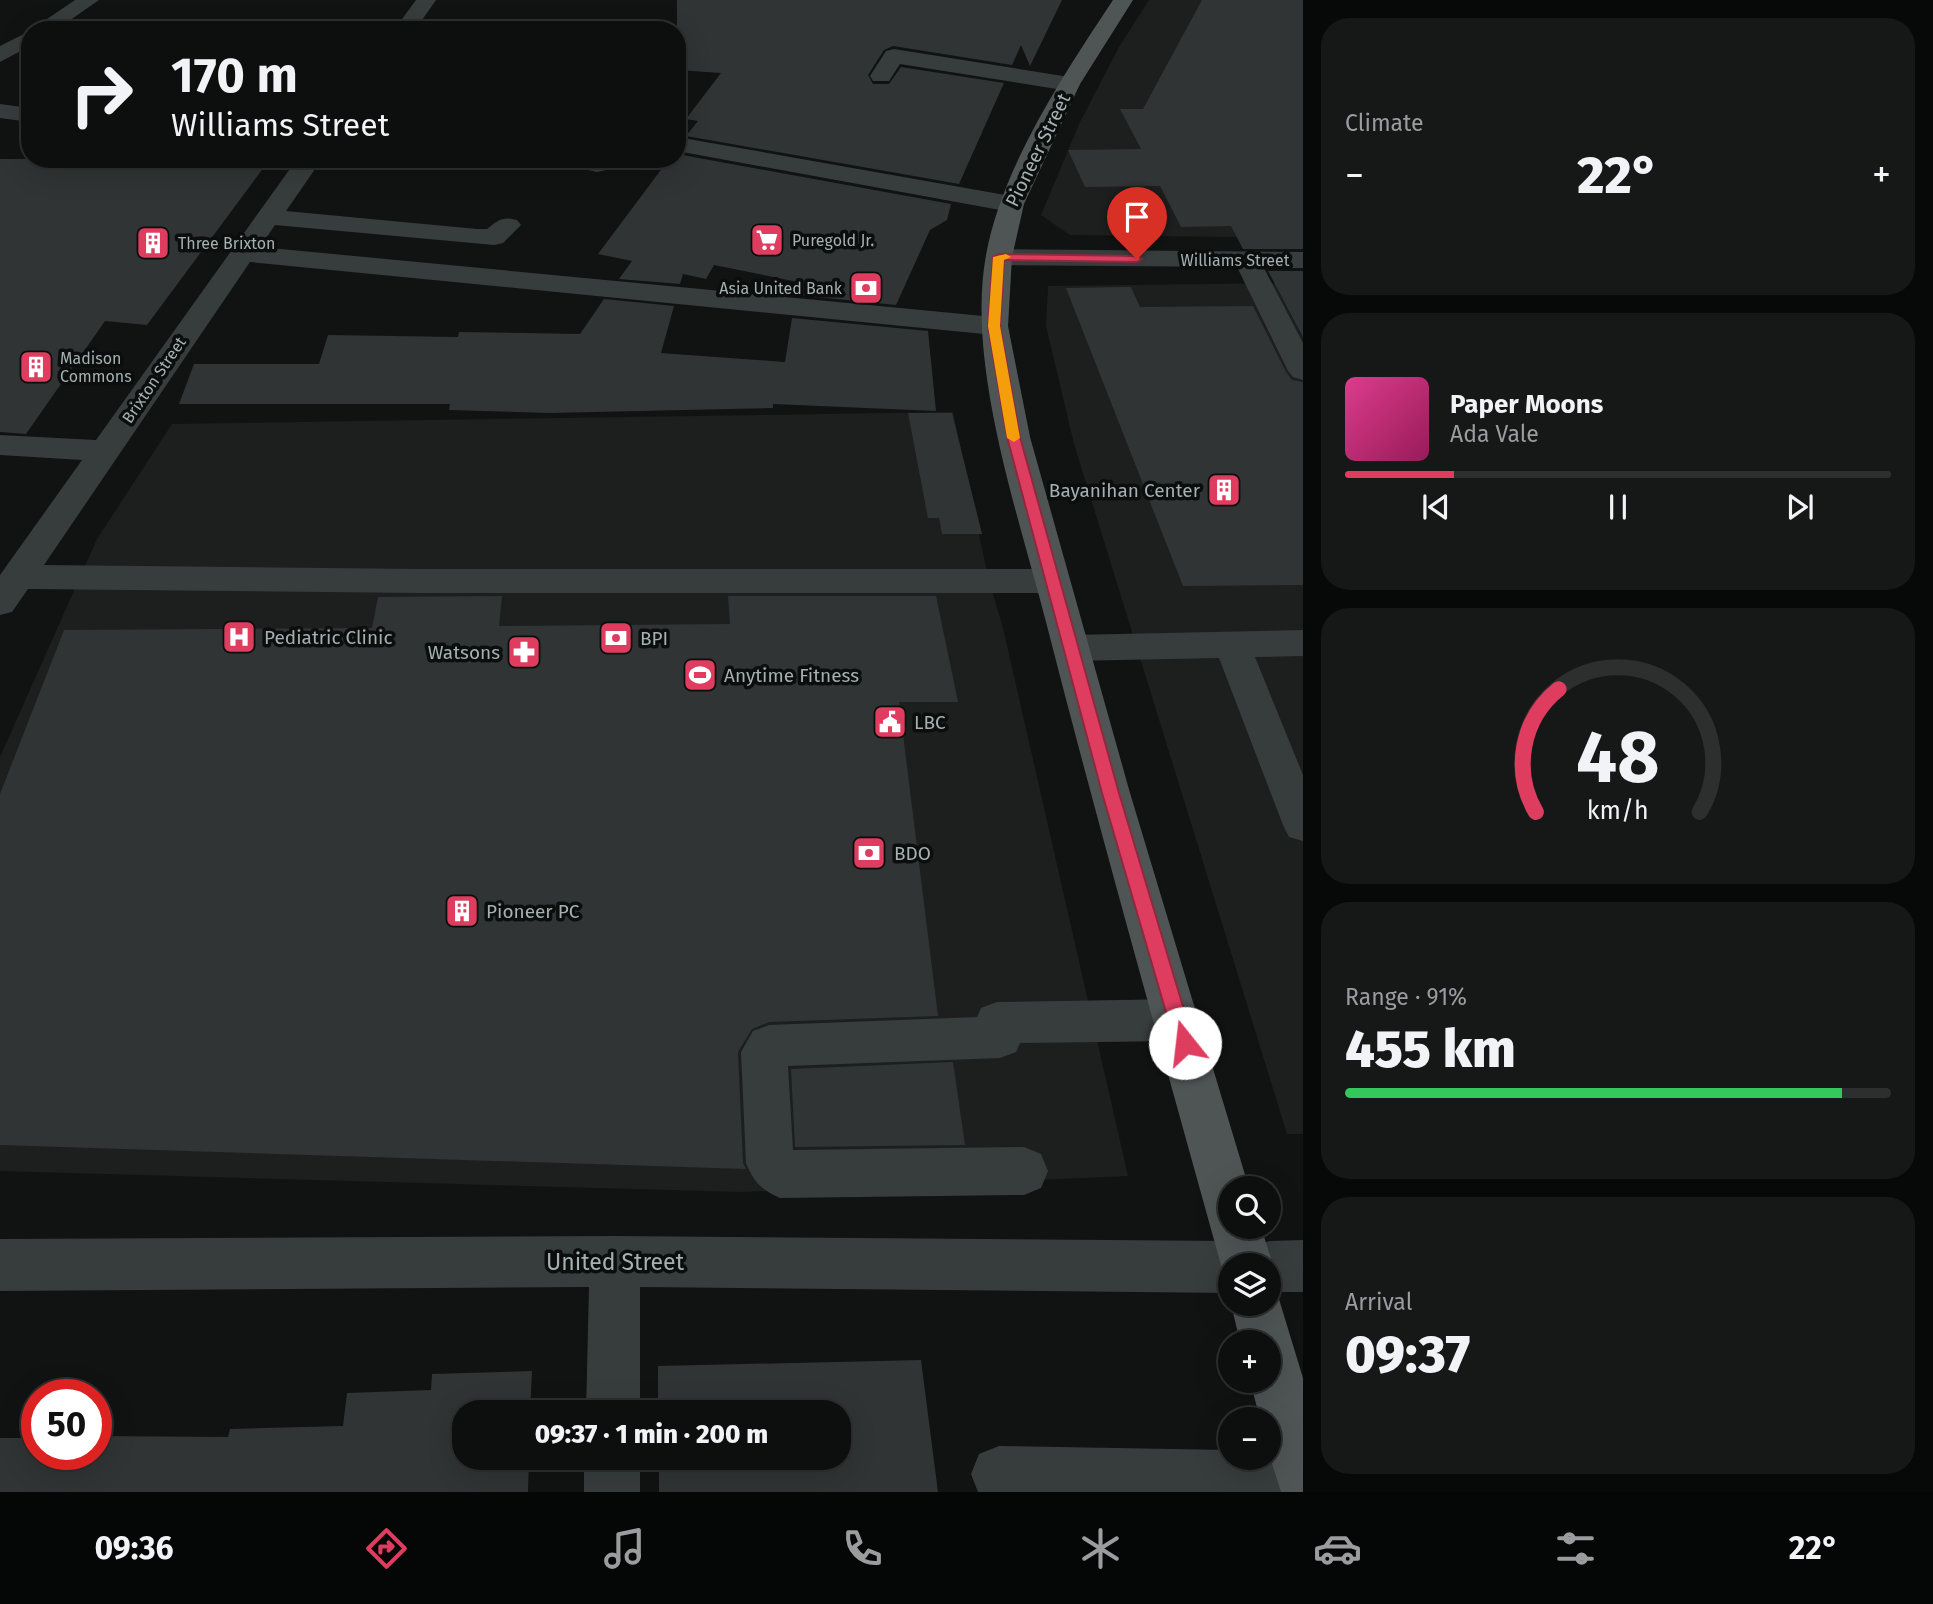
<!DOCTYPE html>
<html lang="en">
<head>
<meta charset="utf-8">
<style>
  body { margin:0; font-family:"Fira Sans",sans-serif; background:#161717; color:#f1f3f6; height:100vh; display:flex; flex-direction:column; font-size:26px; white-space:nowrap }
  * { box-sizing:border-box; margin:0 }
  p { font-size:23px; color:#9a9c9e }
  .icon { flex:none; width:38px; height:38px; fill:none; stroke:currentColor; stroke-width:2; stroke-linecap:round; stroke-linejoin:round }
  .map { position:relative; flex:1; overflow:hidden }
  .panel { display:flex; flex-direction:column; gap:18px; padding:18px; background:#070808; width:630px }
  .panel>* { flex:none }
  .top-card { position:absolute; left:21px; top:21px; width:665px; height:147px; border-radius:28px; box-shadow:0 7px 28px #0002,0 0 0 2px #2d2e2e; background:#0d0e0e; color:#f1f3f6; overflow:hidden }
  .tools { position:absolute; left:1218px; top:1176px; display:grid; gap:14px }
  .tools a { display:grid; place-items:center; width:63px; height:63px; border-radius:50%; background:#0d0e0e; box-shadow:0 7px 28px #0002,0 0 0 2px #2d2e2e; font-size:35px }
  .speed { position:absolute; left:21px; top:1379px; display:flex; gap:14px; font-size:35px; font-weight:700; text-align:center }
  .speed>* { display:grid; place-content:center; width:91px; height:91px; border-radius:50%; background:#0d0e0e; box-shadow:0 7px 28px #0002,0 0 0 2px #2d2e2e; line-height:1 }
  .speed .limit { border:10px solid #d22; background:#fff; color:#111 }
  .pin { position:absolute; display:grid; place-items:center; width:60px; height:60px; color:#fff; margin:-72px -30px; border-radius:50% 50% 50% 0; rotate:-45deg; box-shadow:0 0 7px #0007 }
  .pin .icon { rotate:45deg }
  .me { position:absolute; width:77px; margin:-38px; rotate:344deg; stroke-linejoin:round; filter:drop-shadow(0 0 5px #0008) }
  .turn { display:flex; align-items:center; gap:24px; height:147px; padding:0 35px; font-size:32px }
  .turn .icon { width:91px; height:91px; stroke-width:2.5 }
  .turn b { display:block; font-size:49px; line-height:60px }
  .big { font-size:52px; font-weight:800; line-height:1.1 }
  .panel .tile { flex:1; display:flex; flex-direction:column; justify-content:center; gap:10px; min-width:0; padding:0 24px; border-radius:28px; background:#161717 }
  .panel .dial { align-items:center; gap:0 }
  .dial svg { height:182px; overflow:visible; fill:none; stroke:#2d2e2e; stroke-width:7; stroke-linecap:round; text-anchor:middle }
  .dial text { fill:#f1f3f6; stroke:none }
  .song { display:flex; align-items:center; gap:21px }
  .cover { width:84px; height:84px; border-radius:10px; background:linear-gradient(135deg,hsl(330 70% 55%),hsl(330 70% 35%)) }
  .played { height:7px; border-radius:4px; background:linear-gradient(90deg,#de3d60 20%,#2d2e2e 20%) }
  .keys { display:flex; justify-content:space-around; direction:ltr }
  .heat { display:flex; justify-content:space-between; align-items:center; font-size:38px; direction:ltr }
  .charge { height:10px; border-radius:5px; background:linear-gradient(90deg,#34c759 91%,#2d2e2e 0) }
  .trip { position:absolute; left:452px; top:1400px; width:399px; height:70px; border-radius:28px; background:#0d0e0e; box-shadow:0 7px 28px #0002,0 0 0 2px #2d2e2e; font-weight:800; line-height:70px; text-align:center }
  .dock { display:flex; height:112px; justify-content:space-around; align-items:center; background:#050606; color:#9a9c9e }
  .dock .icon { width:49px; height:49px }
  .dock .on { color:#de3d60 }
  .dock b { font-size:32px; color:#f1f3f6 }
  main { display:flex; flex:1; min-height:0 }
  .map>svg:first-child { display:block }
</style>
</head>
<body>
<main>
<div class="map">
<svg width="1303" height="1492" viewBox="0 0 1303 1492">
  <rect width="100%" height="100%" fill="#111212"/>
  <path fill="#1d1f1f" d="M1149 0H1303V238L1070 235 1041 215 1080 122 1119 47Z
    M1303 283V1134H1287L1074 444 1046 326 1048 286Z
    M953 412 988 577 1003 628 1128 1176 742 1192 0 1171V757L97 539 172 424Z"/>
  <path fill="#313434" d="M677 0H1062L1030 66 1021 45 1012 65 893 46 884 50 868 75 873 84H889L901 67 1004 83 959 184 686 136 698 121 686 119 721 73 677 70Z
    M1202 0H1303V249H1243L1231 226 1181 227 1160 186 1085 187 1068 150 1141 149 1120 109H1143Z
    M677 154 951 204 947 220 930 230 896 305 796 295 798 282 714 265 706 279 683 274 680 284 619 279 632 261 598 254 669 159H677Z
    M0 159H270L147 325 105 321 26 434 0 432Z
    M1268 271H1303V337Z
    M1131 287 1140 307 1253 306 1286 372 1292 380 1303 382V585L1183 586 1066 288Z
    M604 299 674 306 661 353 785 362 792 318 928 331 936 411 773 404V408L549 413 449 410 450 404H179L194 364H319L328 335 458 337 459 332 580 334Z
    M908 413H952L982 534H942L939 518H928Z
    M502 596 499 626 730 624 728 596H936L958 702H899L938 1016 769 1022 752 1029 738 1052 743 1163 746 1169 0 1145V794L64 630 372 628 378 597Z
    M953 1062 965 1145 795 1147 791 1069Z
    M921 1360 938 1492H659V1458H838V1412H658V1366Z
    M532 1371 530 1412H464V1458H529L528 1492H0V1438H37V1454H96V1436L228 1437 230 1429 343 1426 347 1393 431 1390 432 1374Z"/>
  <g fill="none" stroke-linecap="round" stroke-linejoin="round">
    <path fill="#373c3c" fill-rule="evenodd" d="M75 0H99L56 30H31Z
      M416 0H436L415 30H394Z
      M30 31V46L0 62V46Z
      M894 49 1069 77 1077 79 1080 84 1077 89 1069 91 900 64 889 81H873L870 76 886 51Z
      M0 104 30 108V122L0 118Z
      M677 137 1011 196 1020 199 1024 204 1020 209 1011 212 677 151Z
      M297 159H322L286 211 477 229H487C498 220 503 216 517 220L521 225 503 243 494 245 275 225 260 247 994 317 1004 320 1008 326 1004 332 994 335 250 262 44 565 418 569H1053L1065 573 1070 581 1065 589 1053 593H418L28 589 12 612 0 615V575L82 460 0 455V435L96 440Z
      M589 159H613L606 170 597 172 588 170 585 165Z
      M999 249 1303 252V268H1264L1303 343V380L1293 377 1288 371 1237 267 999 265 990 263 986 257 990 251Z
      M1303 630V656L1255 657 1303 775V841L1289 837 1283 825 1219 658 1071 661 1058 657 1053 648 1058 639 1071 635Z
      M1178 999 1194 1005 1201 1020 1194 1035 1178 1041 1020 1043 1016 1052 1000 1058 788 1066 793 1150 1024 1147 1041 1154 1048 1171 1041 1188 1024 1195 780 1198C761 1190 754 1182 746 1163L741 1052 753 1031 769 1025 977 1017 981 1008 997 1002Z
      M615 1236 1230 1241 1248 1249 1250 1252 1251 1249 1269 1241 1303 1240V1292H1269V1265H1230V1293L640 1287V1412H586L589 1287 0 1291V1239Z
      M999 1446 1230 1450V1458H1269V1450L1303 1451V1492H978L971 1474 979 1454Z
      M584 1458H640V1492H584Z"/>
    <path fill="#4f5555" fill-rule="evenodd" d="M1113 0H1133L1080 84 1024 204 1012 257 1008 326 1030 437 1130 793 1249 1188H1230V1227H1261L1273 1265 1269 1274V1265H1230V1284L1221 1265C1162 1052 1101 837 1046 622 1018 513 966 365 986 255 1002 167 1064 74 1113 0Z
      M1269 1283 1275 1286 1303 1378V1492H1281L1269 1454V1419H1260L1250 1381H1269V1342H1240L1231 1304H1269Z"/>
  </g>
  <path fill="#de3d60" stroke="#90283e" stroke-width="2" d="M999 254 1137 256 1142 259 1137 262 1004 260 1000 326 1020 437 1119 793 1194 1043 1191 1049 1185 1052 1178 1049 1175 1043 1102 793 1007 437 988 326 993 257Z"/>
  <path fill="#f59e0b" d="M1006 254 1011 257 1004 260 1000 326 1020 438 1014 442 1007 438 988 326 993 257Z"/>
  <defs>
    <symbol id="supermarket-square" viewBox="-11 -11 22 22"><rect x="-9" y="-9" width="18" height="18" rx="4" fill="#de3d60" stroke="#0c0d0d"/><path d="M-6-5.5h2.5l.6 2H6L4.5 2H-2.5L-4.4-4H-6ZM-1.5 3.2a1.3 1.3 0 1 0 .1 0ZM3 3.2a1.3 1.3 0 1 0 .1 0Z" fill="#fff"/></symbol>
    <symbol id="building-square" viewBox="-11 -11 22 22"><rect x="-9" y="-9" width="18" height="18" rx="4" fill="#de3d60" stroke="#0c0d0d"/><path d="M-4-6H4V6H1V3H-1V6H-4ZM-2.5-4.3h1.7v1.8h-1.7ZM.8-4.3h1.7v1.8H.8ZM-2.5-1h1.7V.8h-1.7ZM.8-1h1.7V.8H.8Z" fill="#fff"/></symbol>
    <symbol id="bank-square" viewBox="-11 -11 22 22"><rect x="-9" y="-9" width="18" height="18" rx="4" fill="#de3d60" stroke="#0c0d0d"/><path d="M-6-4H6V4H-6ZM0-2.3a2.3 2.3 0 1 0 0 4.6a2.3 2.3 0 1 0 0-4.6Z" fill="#fff"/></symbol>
    <symbol id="hospital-square" viewBox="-11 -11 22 22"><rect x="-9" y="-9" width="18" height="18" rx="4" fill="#de3d60" stroke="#0c0d0d"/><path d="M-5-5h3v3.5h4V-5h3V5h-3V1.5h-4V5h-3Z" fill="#fff"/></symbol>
    <symbol id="pharmacy-square" viewBox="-11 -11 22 22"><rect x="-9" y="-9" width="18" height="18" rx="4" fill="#de3d60" stroke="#0c0d0d"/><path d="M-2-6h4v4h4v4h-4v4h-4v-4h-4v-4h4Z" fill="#fff"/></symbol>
    <symbol id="stadium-square" viewBox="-11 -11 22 22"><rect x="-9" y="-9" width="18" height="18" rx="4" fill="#de3d60" stroke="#0c0d0d"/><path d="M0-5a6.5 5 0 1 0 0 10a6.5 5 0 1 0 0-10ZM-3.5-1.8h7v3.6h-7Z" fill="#fff"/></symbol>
    <symbol id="civic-square" viewBox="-11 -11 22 22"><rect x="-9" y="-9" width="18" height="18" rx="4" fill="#de3d60" stroke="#0c0d0d"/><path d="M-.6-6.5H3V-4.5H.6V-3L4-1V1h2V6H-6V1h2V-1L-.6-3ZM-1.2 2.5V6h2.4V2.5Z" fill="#fff"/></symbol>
  </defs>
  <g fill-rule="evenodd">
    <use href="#supermarket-square" x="748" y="221" width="38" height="38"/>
    <use href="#building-square" x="134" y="224" width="38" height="38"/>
    <use href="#bank-square" x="847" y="269" width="38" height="38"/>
    <use href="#building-square" x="17" y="348" width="38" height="38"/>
    <use href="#building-square" x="1205" y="471" width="38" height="38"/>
    <use href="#hospital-square" x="220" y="618" width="38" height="38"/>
    <use href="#bank-square" x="597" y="619" width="38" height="38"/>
    <use href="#pharmacy-square" x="505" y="633" width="38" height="38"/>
    <use href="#stadium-square" x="681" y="656" width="38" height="38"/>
    <use href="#civic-square" x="871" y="703" width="38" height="38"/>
    <use href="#bank-square" x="850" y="834" width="38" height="38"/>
    <use href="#building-square" x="443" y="892" width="38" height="38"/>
  </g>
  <g text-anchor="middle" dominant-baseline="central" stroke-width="7" stroke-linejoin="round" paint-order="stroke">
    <g font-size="16" fill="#a4b1af" stroke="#0c0d0d" text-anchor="start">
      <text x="792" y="240">Puregold Jr.</text>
      <text x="178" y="243">Three Brixton</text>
      <text x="842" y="288" text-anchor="end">Asia United Bank</text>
      <text x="60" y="358">Madison<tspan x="60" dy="18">Commons</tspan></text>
    </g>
    <g font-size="16" fill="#a4b1af" stroke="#0c0d0d">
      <text x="1235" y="260">Williams Street</text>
      <text transform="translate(154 380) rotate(-56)">Brixton Street</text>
    </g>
    <g font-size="19" fill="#a4b1af" stroke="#0c0d0d">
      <text transform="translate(1038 150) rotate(-64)">Pioneer Street</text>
    </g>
    <g font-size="19" fill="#a4b1af" stroke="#0c0d0d" text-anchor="start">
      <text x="1200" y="490" text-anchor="end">Bayanihan Center</text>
      <text x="264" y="637">Pediatric Clinic</text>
      <text x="640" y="638">BPI</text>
      <text x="500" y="652" text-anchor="end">Watsons</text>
      <text x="724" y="675">Anytime Fitness</text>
      <text x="914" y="722">LBC</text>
      <text x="894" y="853">BDO</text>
      <text x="486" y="911">Pioneer PC</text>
    </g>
    <g font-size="23" fill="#a4b1af" stroke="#0c0d0d">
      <text x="615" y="1262">United Street</text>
    </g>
  </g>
</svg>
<div class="tools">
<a><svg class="icon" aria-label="search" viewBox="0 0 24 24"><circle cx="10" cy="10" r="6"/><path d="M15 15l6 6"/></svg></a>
<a><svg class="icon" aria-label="layers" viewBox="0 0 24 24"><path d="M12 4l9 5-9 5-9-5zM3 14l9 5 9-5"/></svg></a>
<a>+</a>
<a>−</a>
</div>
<div class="speed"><div class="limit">50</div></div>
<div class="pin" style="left:1137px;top:259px;background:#d93025"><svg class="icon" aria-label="arrive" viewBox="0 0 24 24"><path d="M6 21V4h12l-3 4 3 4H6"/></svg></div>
<svg class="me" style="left:1185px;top:1043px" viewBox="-20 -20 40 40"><circle r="19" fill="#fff"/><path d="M0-13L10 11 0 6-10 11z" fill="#de3d60"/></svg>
<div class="trip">09:37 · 1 min · 200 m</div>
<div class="top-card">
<div class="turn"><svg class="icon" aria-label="right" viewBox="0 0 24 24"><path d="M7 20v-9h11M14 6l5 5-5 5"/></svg><div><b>170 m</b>Williams Street</div></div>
</div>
</div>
<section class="panel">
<div class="tile"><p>Climate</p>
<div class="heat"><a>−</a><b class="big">22°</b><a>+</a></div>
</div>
<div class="tile">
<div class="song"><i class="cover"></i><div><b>Paper Moons</b><p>Ada Vale</p></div></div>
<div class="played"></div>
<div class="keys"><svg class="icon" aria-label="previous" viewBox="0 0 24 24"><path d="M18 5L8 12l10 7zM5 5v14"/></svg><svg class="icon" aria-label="pause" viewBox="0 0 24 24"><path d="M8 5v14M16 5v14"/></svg><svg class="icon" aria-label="next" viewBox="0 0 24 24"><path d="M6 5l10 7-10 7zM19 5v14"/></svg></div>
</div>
<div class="tile dial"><svg viewBox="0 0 100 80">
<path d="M14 69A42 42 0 1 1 86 69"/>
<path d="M14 69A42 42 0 0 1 24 15" stroke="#de3d60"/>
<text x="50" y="56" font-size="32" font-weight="700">48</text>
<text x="50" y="72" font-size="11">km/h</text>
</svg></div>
<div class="tile"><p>Range · 91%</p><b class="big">455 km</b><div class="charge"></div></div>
<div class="tile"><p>Arrival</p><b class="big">09:37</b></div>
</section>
</main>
<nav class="dock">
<b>09:36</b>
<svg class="icon on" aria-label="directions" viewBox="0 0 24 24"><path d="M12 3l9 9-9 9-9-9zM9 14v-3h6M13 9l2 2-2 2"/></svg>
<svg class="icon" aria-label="music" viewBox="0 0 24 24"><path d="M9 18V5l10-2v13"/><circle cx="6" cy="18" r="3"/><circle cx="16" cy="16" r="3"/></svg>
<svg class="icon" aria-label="phone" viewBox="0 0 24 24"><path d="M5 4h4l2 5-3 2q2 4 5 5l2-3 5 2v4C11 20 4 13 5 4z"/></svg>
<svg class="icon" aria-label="climate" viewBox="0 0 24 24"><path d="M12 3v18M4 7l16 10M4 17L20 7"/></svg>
<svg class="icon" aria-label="car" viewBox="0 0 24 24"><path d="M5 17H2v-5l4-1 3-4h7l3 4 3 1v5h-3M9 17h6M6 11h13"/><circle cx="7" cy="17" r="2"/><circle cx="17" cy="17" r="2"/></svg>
<svg class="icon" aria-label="filters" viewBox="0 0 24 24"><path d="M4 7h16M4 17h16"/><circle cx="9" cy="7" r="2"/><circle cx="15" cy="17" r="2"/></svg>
<b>22°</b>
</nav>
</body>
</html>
